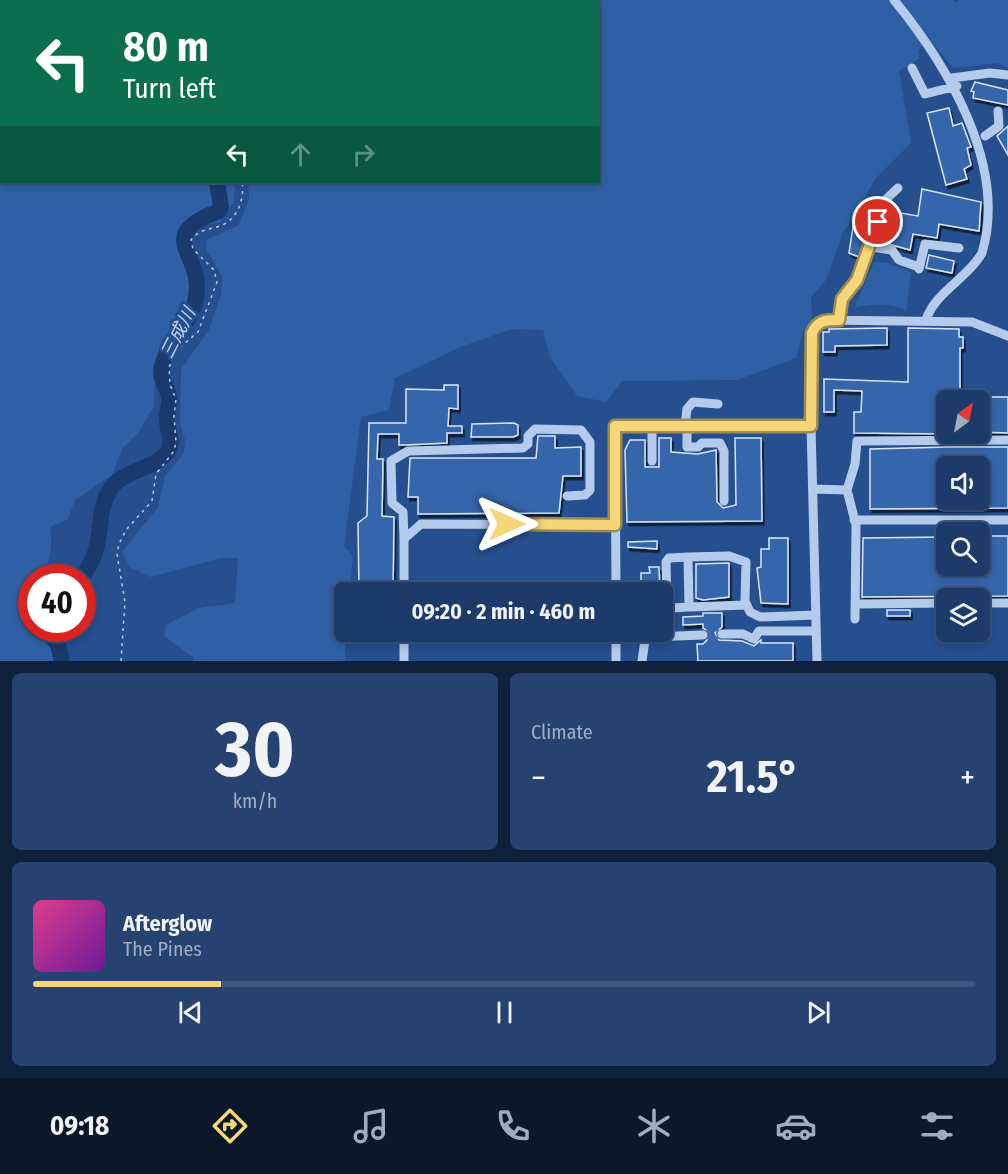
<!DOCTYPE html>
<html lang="en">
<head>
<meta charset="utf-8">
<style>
  body { margin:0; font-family:"Fira Sans Condensed","Noto Sans JP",sans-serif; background:#254270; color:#f1f3f6; height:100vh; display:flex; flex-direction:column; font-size:22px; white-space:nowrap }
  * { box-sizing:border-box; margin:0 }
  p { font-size:20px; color:#a0adc1 }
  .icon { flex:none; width:33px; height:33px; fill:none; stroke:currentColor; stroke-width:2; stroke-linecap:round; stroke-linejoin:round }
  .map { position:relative; height:661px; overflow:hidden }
  .panel { display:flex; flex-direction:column; gap:12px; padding:12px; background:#0f203a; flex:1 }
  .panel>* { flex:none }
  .banner { position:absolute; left:0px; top:0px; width:600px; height:183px; box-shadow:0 3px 9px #0003,0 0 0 2px #3a557e; background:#0b6e4f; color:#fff; overflow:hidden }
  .needle { width:39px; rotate:32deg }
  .tools { position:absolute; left:936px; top:390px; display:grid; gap:12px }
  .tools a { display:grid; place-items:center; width:54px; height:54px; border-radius:9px; background:#1c3b6a; box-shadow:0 3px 9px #0003,0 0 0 2px #3a557e; font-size:30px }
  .speed { position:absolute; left:18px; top:564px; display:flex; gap:12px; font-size:30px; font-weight:700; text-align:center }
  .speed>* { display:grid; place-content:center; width:78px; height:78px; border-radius:50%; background:#1c3b6a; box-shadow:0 3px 9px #0003,0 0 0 2px #3a557e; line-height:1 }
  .speed .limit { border:9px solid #d22; background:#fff; color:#111 }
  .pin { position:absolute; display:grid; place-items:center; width:51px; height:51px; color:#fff; margin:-26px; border:3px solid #fff; border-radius:50%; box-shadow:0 2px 6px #0007 }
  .me { position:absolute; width:66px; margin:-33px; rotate:90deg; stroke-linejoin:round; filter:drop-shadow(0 0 4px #0008) }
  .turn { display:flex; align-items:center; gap:21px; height:126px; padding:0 24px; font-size:27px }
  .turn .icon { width:78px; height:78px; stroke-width:2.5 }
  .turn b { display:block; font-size:42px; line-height:51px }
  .lanes { display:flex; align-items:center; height:57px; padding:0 24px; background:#0003; justify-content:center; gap:30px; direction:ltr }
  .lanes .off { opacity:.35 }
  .big { font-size:45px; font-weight:700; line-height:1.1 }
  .panel .widget { flex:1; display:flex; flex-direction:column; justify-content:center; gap:9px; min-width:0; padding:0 21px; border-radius:9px; background:#254270 }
  .panel .dial { align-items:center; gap:0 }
  .dial b { font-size:78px; line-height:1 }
  .song { display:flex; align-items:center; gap:18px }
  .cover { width:72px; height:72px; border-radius:9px; background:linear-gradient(135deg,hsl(330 70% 55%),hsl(280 70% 35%)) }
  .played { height:6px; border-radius:3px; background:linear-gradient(90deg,#f5d678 20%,#3a557e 20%) }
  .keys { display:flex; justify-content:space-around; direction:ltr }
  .heat { display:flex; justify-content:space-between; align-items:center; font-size:33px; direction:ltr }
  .panel .tiles { flex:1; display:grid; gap:12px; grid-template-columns:1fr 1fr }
  .widget:last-child { grid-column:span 2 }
  .trip { position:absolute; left:334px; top:582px; width:339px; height:60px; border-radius:9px; background:#1c3b6a; box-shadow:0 3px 9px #0003,0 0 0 2px #3a557e; font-weight:700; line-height:60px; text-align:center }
  .dock { display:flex; height:96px; justify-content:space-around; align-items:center; background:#0b182a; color:#a0adc1 }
  .dock .icon { width:42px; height:42px }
  .dock .selected { color:#f5d678 }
  .dock b { font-size:27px; color:#f1f3f6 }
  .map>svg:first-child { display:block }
</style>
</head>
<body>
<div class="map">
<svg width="1008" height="661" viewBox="0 0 1008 661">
  <defs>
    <filter id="shadow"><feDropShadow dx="2" dy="3.5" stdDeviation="0" flood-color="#0009"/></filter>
  </defs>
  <rect width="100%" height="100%" fill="#254f8e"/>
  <path fill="#2f60a5" d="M0 0 208 1 2 2V182H235L234 202 220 222 190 228 185 242 205 285 200 304 187 333 162 362 155 378 154 406 138 433 122 449 113 474 75 500 68 519 50 527C53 541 52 576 32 578L28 584 31 595 32 628 44 629 56 661H0Z
    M281 0H889L923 43 918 51 919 59 899 71 911 143 876 178 842 235 826 280 811 297 812 322 803 331 796 358 737 380 622 381 606 402 577 396 550 357 543 330 512 329 463 346 395 378 389 410 361 417 344 547 353 555 350 592H345V661H193L194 658 164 636 166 625 199 608 235 603 238 558H222L150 577 129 567 122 552 158 507 165 476 184 453 185 440 180 423 181 369 209 330 221 294 222 276 207 251 206 240 238 226 249 199 248 182H598V2Z
    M898 0H953L957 3 959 0H1008V68L998 63 953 68Z
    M874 262 887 263 911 272 906 311C888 302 874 304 854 308Z"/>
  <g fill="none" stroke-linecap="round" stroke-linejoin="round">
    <path stroke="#1a3a6d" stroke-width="16" d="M217 0V2
      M82 578C87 568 94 560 96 549 102 529 98 507 111 488 125 469 155 470 168 451 174 441 167 430 167 420 166 413 170 405 169 397 168 388 161 381 161 372 164 345 191 325 196 298 205 253 151 237 219 211L221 207 217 182
      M54 628 50 635 58 645 62 661"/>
  </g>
  <path fill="#3565aa" stroke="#d9e6f8" stroke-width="1.5" fill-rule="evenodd" filter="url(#shadow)" d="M975 82 1008 90V105L973 98 974 92 971 91Z
    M949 108 953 126 962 123 971 147 967 148 971 165 964 169 967 179 946 185 927 113Z
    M1008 126V155L997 136Z
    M922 189 981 202 979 231 939 224 937 238 913 234 910 250 881 242 888 211 918 216Z
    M862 202 875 206 859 257 849 253 853 227Z
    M929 255 954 261 952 273 926 268Z
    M887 328V345L835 346V352H823V332H829V329Z
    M908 328 959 329V337H963V348H960V400H946V434L854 433V412H861L862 391 834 390V412H824V379L908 382Z
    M444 385H458V409L449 408 448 426H462V433H447V443L405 445H399V434H378L377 459H383L382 516 394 517 393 592H359L358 523 367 516 369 423H406V389L444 390Z
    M980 397H1008V433L980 432Z
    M514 423 518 425V435L513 437H471L472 424Z
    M538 436H555V448L581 447V476H563L559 513 418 514V497H408L410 458H536Z
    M659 438H671V452L698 454 716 450 717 502 723 508 736 505 735 438H761L762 521 627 522 625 450 630 440H645V467H659Z
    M949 447H1008V508L870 509V449ZM946 466H980V500H946Z
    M980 536H1008V596L862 597 863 538 946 537V566H980Z
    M769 538H788V604L761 603 757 568 761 567V549H769Z
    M657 541V549L628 547V542Z
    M729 563V597L703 600 696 598V564Z
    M649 567H659L660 592H641V573H650Z
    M887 610H910V616H887Z
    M980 612H989V621H980Z
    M703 613H722V627L715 633 719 640 742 641 754 646 761 640V643H793V661H698L697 644H703L707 640 709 632 703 628V624L683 625V617L703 616Z"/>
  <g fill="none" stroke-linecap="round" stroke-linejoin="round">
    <path stroke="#46699f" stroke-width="9" stroke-dasharray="9 4.5" stroke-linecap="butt" d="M703 635 722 634"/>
    <path stroke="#b4cbeb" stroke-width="1.5" stroke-dasharray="3 4.5" stroke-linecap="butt" d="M272 0 273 2
      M121 661 125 602 117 554 119 544 126 530 152 501 156 474 174 451 176 442 174 416 176 399 170 385 169 367 178 349 198 332 217 282 214 270 193 249 191 240C199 229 208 230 220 226 238 220 245 197 242 182"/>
    <path stroke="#b4cbeb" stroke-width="9" d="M894 0C947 65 1008 165 982 253 968 278 935 292 926 320
      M912 68 925 94 957 86
      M952 78 990 73 1008 75
      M985 136 999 126 998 111
      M871 247 892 250 899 260 919 267
      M919 269 925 244 959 248
      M839 320 842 299 857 280 873 241 883 202 898 188
      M685 426 687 409 693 402 718 404
      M687 426V447H698L702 443H720L724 451V501
      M652 461V426
      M813 489 847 490 856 525 855 619
      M847 490 855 464 857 441 1008 440
      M854 520H1008
      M404 539 403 512 392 503 391 461 408 451 523 448 528 444V436L535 429 581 430 590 442V490L585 495 567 496
      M688 557 669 558 666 562 667 605 671 608 689 607
      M404 592V539L421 524 615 525
      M616 592 615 427 811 426
      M980 603H1008
      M855 604 946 603
      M747 605 689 607 688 557 729 556 746 562 745 601 750 612 760 617 816 615
      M616 632V661
      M722 634H743L754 639 759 631H816
      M404 661V632
      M642 661 645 640 653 637 703 635
      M817 661 811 426 812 333 816 325 825 320 972 322 1008 336"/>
  </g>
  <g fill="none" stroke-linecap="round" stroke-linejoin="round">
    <defs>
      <path id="route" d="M507 524 615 525V426H811L812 333C818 320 826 320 839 320L842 299 857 280 878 222"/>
    </defs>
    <use href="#route" stroke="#9f8b4e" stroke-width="15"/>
    <use href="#route" stroke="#f5d678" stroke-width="10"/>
  </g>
  <g text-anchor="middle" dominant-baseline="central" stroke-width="6" stroke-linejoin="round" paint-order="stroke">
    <g font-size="18" font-style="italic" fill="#c0d5f2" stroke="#254f8e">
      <text transform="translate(178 333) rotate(-63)">三成川</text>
    </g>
  </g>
</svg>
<div class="tools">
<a><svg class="needle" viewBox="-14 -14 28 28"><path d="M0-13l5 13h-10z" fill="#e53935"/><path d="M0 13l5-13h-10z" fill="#a0adc1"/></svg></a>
<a><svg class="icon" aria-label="sound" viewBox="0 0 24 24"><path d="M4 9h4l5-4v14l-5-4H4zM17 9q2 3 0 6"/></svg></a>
<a><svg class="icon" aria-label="search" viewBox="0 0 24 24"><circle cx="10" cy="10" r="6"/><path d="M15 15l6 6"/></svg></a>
<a><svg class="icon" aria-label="layers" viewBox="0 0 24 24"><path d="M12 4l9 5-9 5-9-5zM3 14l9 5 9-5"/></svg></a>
</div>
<div class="speed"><div class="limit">40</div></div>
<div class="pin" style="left:878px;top:222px;background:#d93025"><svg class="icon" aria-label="arrive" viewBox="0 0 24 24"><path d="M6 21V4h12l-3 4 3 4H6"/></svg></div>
<svg class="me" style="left:507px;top:524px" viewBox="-20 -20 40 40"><path d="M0-17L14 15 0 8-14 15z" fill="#f5d678" stroke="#fff" stroke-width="4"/></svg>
<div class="trip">09:20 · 2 min · 460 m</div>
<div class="banner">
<div class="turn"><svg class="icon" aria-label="left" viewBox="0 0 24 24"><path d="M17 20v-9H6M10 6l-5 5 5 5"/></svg><div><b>80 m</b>Turn left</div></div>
<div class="lanes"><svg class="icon" aria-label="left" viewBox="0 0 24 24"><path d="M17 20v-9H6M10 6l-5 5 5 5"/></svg><svg class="icon off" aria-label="ahead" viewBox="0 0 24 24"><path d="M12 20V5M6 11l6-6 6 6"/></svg><svg class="icon off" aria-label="right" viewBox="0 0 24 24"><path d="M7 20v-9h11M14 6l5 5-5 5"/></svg></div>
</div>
</div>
<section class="panel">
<div class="tiles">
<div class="widget dial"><b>30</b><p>km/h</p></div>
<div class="widget"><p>Climate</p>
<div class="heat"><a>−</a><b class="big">21.5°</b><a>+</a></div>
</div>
<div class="widget">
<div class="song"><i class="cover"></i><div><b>Afterglow</b><p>The Pines</p></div></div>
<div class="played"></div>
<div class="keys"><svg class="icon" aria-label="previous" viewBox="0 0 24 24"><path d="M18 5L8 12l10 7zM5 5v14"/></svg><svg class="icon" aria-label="pause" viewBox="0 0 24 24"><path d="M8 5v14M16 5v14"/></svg><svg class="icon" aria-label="next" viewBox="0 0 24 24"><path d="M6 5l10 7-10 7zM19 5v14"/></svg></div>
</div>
</div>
</section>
<nav class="dock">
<b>09:18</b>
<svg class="icon selected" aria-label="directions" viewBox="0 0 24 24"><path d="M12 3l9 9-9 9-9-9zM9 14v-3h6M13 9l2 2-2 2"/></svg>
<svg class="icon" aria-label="music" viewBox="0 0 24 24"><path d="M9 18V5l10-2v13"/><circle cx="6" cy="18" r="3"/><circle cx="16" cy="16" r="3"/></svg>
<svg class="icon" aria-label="phone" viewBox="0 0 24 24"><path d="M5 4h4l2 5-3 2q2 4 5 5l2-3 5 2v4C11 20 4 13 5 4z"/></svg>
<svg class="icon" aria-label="climate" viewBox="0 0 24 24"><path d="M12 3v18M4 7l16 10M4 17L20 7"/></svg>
<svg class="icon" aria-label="car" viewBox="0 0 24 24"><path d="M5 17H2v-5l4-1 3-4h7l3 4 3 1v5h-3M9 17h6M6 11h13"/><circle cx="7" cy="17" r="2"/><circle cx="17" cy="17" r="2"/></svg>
<svg class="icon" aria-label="filters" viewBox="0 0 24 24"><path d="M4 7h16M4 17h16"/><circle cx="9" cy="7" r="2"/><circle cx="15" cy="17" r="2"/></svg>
</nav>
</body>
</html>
